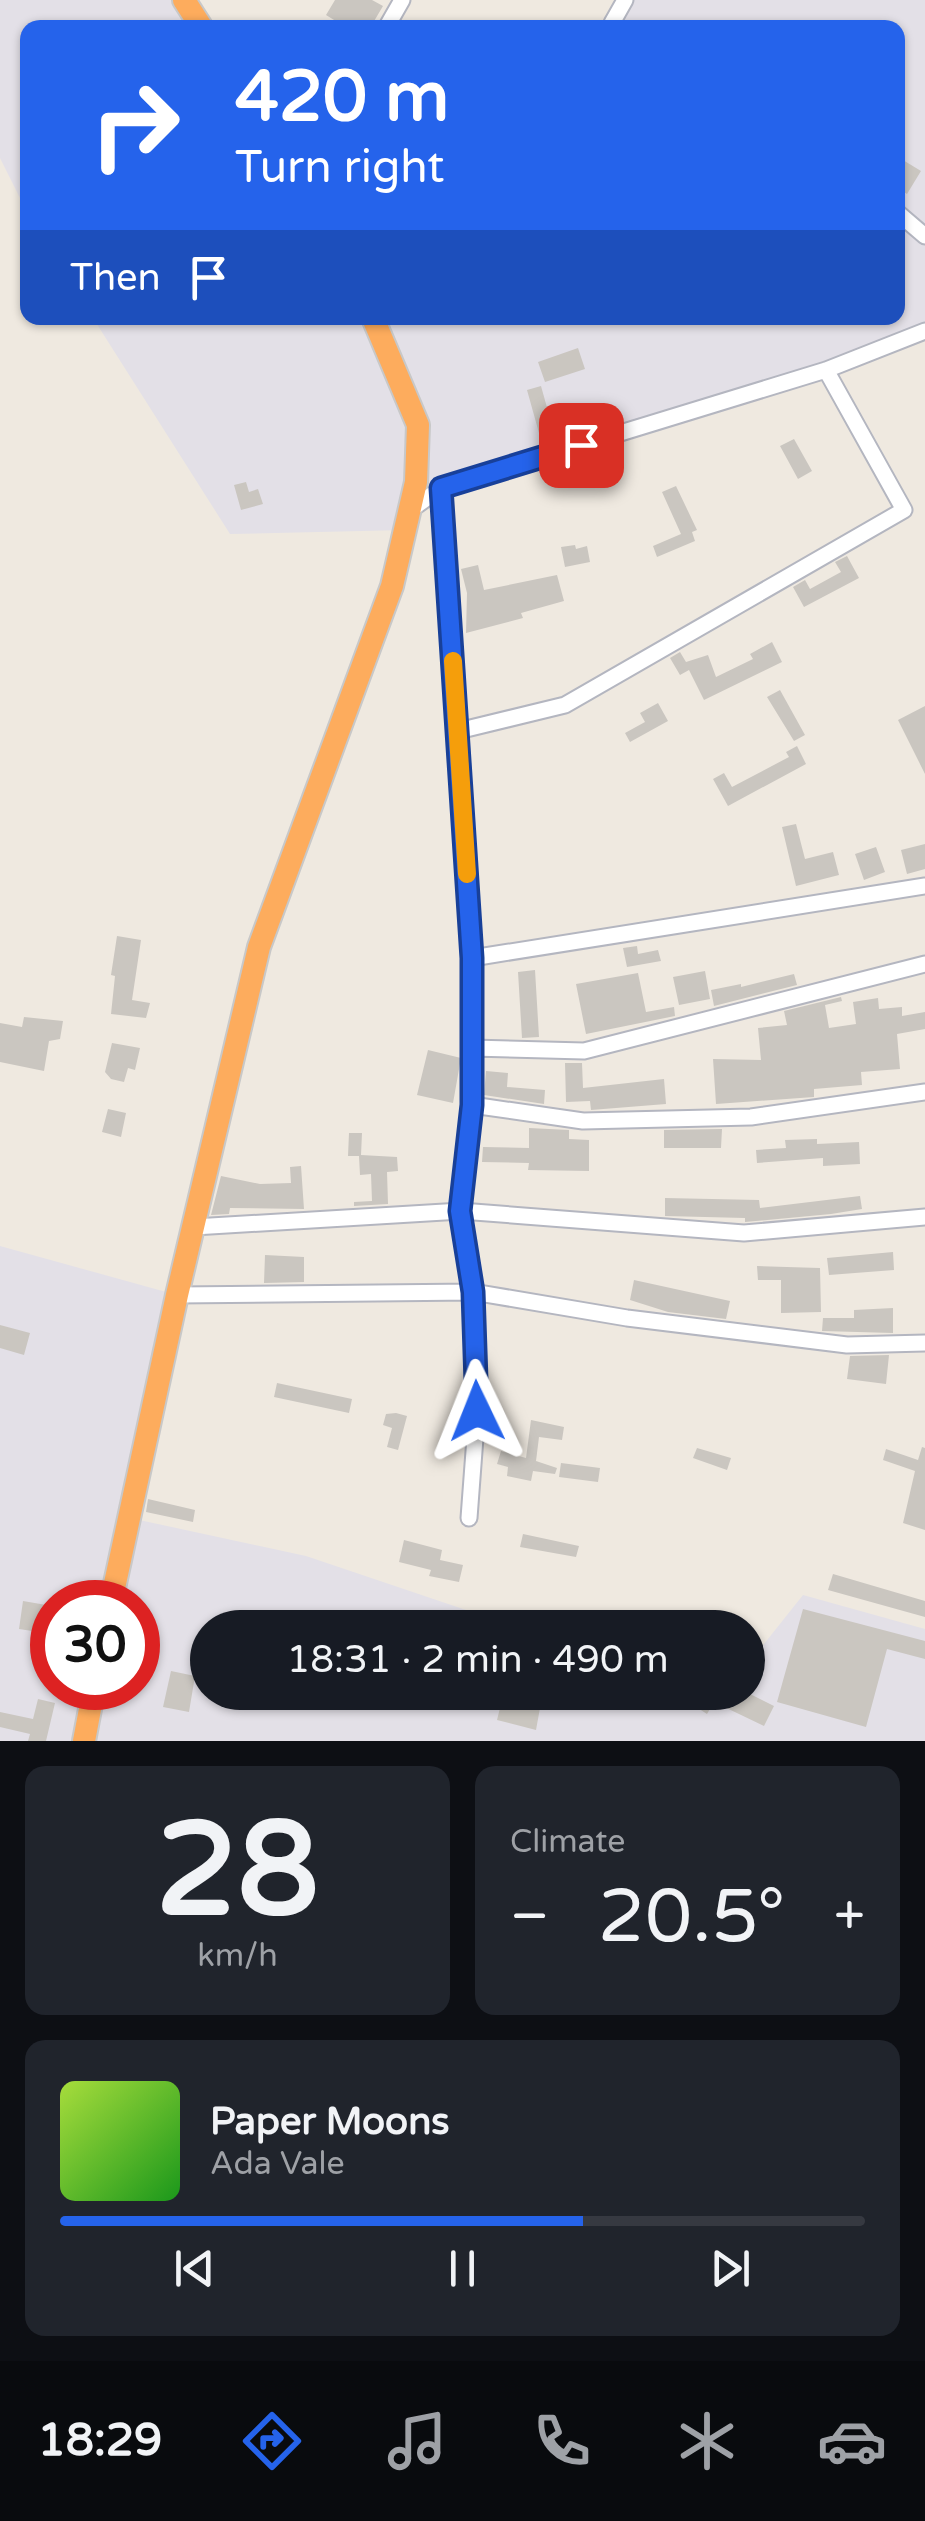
<!DOCTYPE html>
<html lang="en">
<head>
<meta charset="utf-8">
<style>
  body { margin:0; font-family:"Varela Round",sans-serif; background:#20242c; color:#f1f3f6; height:100vh; display:flex; flex-direction:column; font-size:38px; white-space:nowrap }
  * { box-sizing:border-box; margin:0 }
  p { font-size:32px; color:#9ea1a6 }
  .icon { flex:none; width:55px; height:55px; fill:none; stroke:currentColor; stroke-width:2; stroke-linecap:round; stroke-linejoin:round }
  .map { position:relative; height:1741px; overflow:hidden }
  .sheet { display:flex; flex-direction:column; gap:25px; padding:25px; background:#0d0f14; flex:1 }
  .sheet>* { flex:none }
  .hud { position:absolute; left:20px; top:20px; width:885px; height:305px; border-radius:20px; box-shadow:0 2px 8px #0004; background:#2563eb; color:#fff; overflow:hidden }
  .speed { position:absolute; left:30px; top:1580px; display:flex; gap:20px; font-size:50px; font-weight:700; text-align:center }
  .speed>* { display:grid; place-content:center; width:130px; height:130px; border-radius:50%; background:#171b24; box-shadow:0 2px 8px #0004; line-height:1 }
  .speed .limit { border:15px solid #d22; background:#fff; color:#111 }
  .pin { position:absolute; display:grid; place-items:center; width:85px; height:85px; color:#fff; margin:-42px; border-radius:20px; box-shadow:0 5px 15px #0006 }
  .me { position:absolute; width:110px; margin:-55px; rotate:358deg; stroke-linejoin:round; filter:drop-shadow(0 0 8px #0008) }
  .turn { display:flex; align-items:center; gap:35px; height:210px; padding:0 50px; font-size:45px }
  .turn .icon { width:130px; height:130px; stroke-width:2.5 }
  .turn b { display:block; font-size:70px; line-height:85px }
  .then { display:flex; align-items:center; height:95px; padding:0 50px; background:#0003; gap:20px; font-size:38px }
  .big { font-size:75px; font-weight:600; line-height:1.1 }
  .sheet .widget { flex:1; display:flex; flex-direction:column; justify-content:center; gap:15px; min-width:0; padding:0 35px; border-radius:20px; background:#20242c }
  .sheet .dial { align-items:center; gap:0 }
  .dial b { font-size:130px; line-height:1 }
  .song { display:flex; align-items:center; gap:30px }
  .cover { width:120px; height:120px; border-radius:15px; background:linear-gradient(135deg,hsl(80 70% 55%),hsl(120 70% 35%)) }
  .played { height:10px; border-radius:5px; background:linear-gradient(90deg,#2563eb 65%,#363941 65%) }
  .keys { display:flex; justify-content:space-around; direction:ltr }
  .heat { display:flex; justify-content:space-between; align-items:center; font-size:55px; direction:ltr }
  .sheet .tiles { flex:1; display:grid; gap:25px; grid-template-columns:1fr 1fr }
  .widget:last-child { grid-column:span 2 }
  .trip { position:absolute; left:190px; top:1610px; width:575px; height:100px; border-radius:50px; background:#171b24; box-shadow:0 2px 8px #0004; font-weight:600; line-height:100px; text-align:center }
  .tabs { display:flex; height:160px; justify-content:space-around; align-items:center; background:#090b0e; color:#9ea1a6 }
  .tabs .icon { width:70px; height:70px }
  .tabs .current { color:#2563eb }
  .tabs b { font-size:45px; color:#f1f3f6 }
  .map>svg:first-child { display:block }
</style>
</head>
<body>
<div class="map">
<svg width="925" height="1741" viewBox="0 0 925 1741">
  <rect width="100%" height="100%" fill="#efe9e0"/>
  <path fill="#e3e0e7" fill-rule="evenodd" d="M0 0H184L202 27 28 28 27 212 0 158Z
    M625 0H925V331L441 488 405 530 230 534 93 318H898V28L609 27Z
    M0 1246 177 1295 130 1518 306 1556 466 1610 559 1627 208 1628V1692H748V1664L803 1595 925 1629V1741H0ZM52 1602H138V1688H52Z"/>
  <path fill="#cac6c0" d="M335 0H372L383 6 370 28H347L326 15Z
    M898 157 921 171 907 194 898 188Z
    M578 348 585 369 545 382 538 362Z
    M541 386 553 429 539 433 527 390Z
    M794 439 812 471 798 479 780 446Z
    M246 482 249 492 258 489 263 504 241 510 234 485Z
    M676 486 697 530 692 532 695 541 657 557 653 546 681 534 662 492Z
    M575 545 576 549 587 546 590 562 565 567 561 547Z
    M847 556 859 578 804 607 793 587 805 580 810 589 841 572 835 562Z
    M478 565 484 590 557 575 564 601 521 613 523 618 466 633 467 593 461 569Z
    M772 642 782 662 704 700 689 670 680 675 670 658 680 652 686 662 708 655 716 677 753 659 750 654Z
    M780 690 805 735 794 741 767 697Z
    M658 703 668 721 630 742 625 733 645 722 640 713Z
    M925 706V774L898 720Z
    M797 746 806 764 728 806 713 779 724 773 732 787 789 757 786 752Z
    M796 824 805 859 833 852 839 875 796 886 782 827Z
    M925 844V869L907 874 901 850Z
    M876 847 885 872 864 880 855 854Z
    M117 936 141 940 132 1000 150 1003 146 1018 111 1014 115 976 111 975Z
    M637 946 638 954 658 950 661 961 627 967 623 948Z
    M535 970 539 1037 522 1038 518 972Z
    M705 971 710 999 679 1005 673 977Z
    M638 973 646 1012 674 1007 675 1016 586 1034 576 984Z
    M794 974 797 985 714 1006 711 990 741 984V987Z
    M841 997 842 1001 825 1005 829 1028 856 1024 853 1002 878 998 879 1009 902 1007V1016L925 1012V1029L897 1034 900 1069 861 1072 862 1085 814 1089V1097L716 1104 713 1059 761 1060 758 1028 787 1025 784 1011Z
    M24 1017 63 1021 60 1039 49 1041 44 1071 0 1062V1023L22 1027Z
    M112 1043 140 1048 135 1070 128 1068 124 1082 111 1079 105 1072Z
    M428 1050 461 1058 453 1103 417 1095Z
    M565 1063H582L583 1088 664 1079 666 1104 591 1110 590 1101 566 1102Z
    M486 1071 508 1073 507 1087 545 1090 544 1104 484 1095Z
    M108 1109 126 1113 121 1137 102 1132Z
    M529 1128 569 1130V1139L589 1140V1171L528 1170 529 1163 482 1162 483 1147 529 1148Z
    M722 1129 721 1148H664V1130Z
    M349 1133H362L361 1155 397 1157 398 1171 387 1172 388 1204 354 1206V1202L372 1201 371 1174 360 1175 359 1156H348Z
    M817 1139V1144L859 1142 860 1164 823 1166V1158L757 1163 756 1150 786 1148 785 1140Z
    M301 1166 304 1209 230 1208 229 1214 211 1215 221 1176 260 1184 291 1183 290 1167Z
    M860 1196 862 1209 831 1214 745 1222V1218L665 1216V1198L759 1200 760 1208Z
    M893 1252 894 1270 829 1275 827 1258Z
    M265 1255 304 1257V1282L264 1283Z
    M757 1266 820 1268 821 1312 781 1313V1280H758Z
    M634 1280 730 1301 726 1319 668 1312 630 1300Z
    M893 1308V1333L822 1331 823 1318H854V1310Z
    M0 1325 30 1333 24 1355 0 1348Z
    M889 1355 886 1384 847 1379 850 1356Z
    M277 1383 352 1399 349 1413 274 1397Z
    M396 1413 407 1416 398 1450 387 1447 392 1428 383 1425 386 1414Z
    M531 1420 564 1427 562 1440 539 1437 536 1461 557 1468 555 1474 533 1471 531 1481 507 1476 508 1467 497 1464 501 1451 526 1458Z
    M922 1447 925 1448V1530L903 1523 915 1471 883 1460 886 1449 918 1460Z
    M697 1448 731 1458 727 1470 693 1458Z
    M561 1463 600 1468 598 1482 559 1477Z
    M148 1499 195 1510 193 1522 146 1512Z
    M523 1534 579 1546 576 1557 520 1547Z
    M404 1540 442 1550 440 1560 463 1565 459 1582 429 1576 431 1570 399 1562Z
    M833 1574 925 1601V1617L828 1590Z
    M23 1601 52 1606V1634L19 1629Z
    M803 1609 925 1641V1659L887 1649 866 1727 777 1702Z
    M171 1671 195 1676 189 1712 163 1707Z
    M504 1692H517L514 1703 540 1708 536 1730 497 1720Z
    M673 1692H746L774 1706 764 1726 714 1702 707 1714Z
    M38 1699 55 1703 46 1741H28L30 1734 0 1727V1712L33 1719Z"/>
  <g fill="none" stroke-linecap="round" stroke-linejoin="round">
    <defs>
      <path id="minor" d="M386 28 402 0
        M619 28 612 23 625 0
        M898 213 925 236
        M441 488 472 958V1105L461 1211 473 1292 477 1411 469 1518
        M409 511 441 488 826 370 925 331
        M458 731 565 705 904 510 826 370
        M472 958 925 886
        M472 1048 584 1051 925 964
        M472 1105 583 1121 751 1117 925 1092
        M194 1227 461 1211 744 1233 925 1217
        M177 1295 473 1292 627 1318 847 1345 925 1343"/>
      <path id="highway" d="M184 0 202 28
        M111 1602 177 1295 259 947 392 586 416 482 418 425 373 318
        M84 1741 94 1688"/>
    </defs>
    <use href="#minor" stroke="#b4b6c0" stroke-width="19"/>
    <use href="#highway" stroke="#c8c8c8" stroke-width="26"/>
    <use href="#minor" stroke="#fff" stroke-width="15"/>
    <use href="#highway" stroke="#fdac5d" stroke-width="22"/>
  </g>
  <g fill="none" stroke-linecap="round" stroke-linejoin="round">
    <defs>
      <path id="route" d="M477 1411 473 1292 460 1211 472 1105V958L441 488 581 445"/>
    </defs>
    <use href="#route" stroke="#184099" stroke-width="25"/>
    <use href="#route" stroke="#2563eb" stroke-width="18"/>
    <path stroke="#f59e0b" stroke-width="18" d="M453 661 467 874"/>
  </g>
</svg>
<div class="speed"><div class="limit">30</div></div>
<div class="pin" style="left:581px;top:445px;background:#d93025"><svg class="icon" aria-label="arrive" viewBox="0 0 24 24"><path d="M6 21V4h12l-3 4 3 4H6"/></svg></div>
<svg class="me" style="left:477px;top:1411px" viewBox="-20 -20 40 40"><path d="M0-17L14 15 0 8-14 15z" fill="#2563eb" stroke="#fff" stroke-width="4"/></svg>
<div class="trip">18:31 · 2 min · 490 m</div>
<div class="hud">
<div class="turn"><svg class="icon" aria-label="right" viewBox="0 0 24 24"><path d="M7 20v-9h11M14 6l5 5-5 5"/></svg><div><b>420 m</b>Turn right</div></div>
<div class="then">Then<svg class="icon" aria-label="arrive" viewBox="0 0 24 24"><path d="M6 21V4h12l-3 4 3 4H6"/></svg></div>
</div>
</div>
<section class="sheet">
<div class="tiles">
<div class="widget dial"><b>28</b><p>km/h</p></div>
<div class="widget"><p>Climate</p>
<div class="heat"><a>−</a><b class="big">20.5°</b><a>+</a></div>
</div>
<div class="widget">
<div class="song"><i class="cover"></i><div><b>Paper Moons</b><p>Ada Vale</p></div></div>
<div class="played"></div>
<div class="keys"><svg class="icon" aria-label="previous" viewBox="0 0 24 24"><path d="M18 5L8 12l10 7zM5 5v14"/></svg><svg class="icon" aria-label="pause" viewBox="0 0 24 24"><path d="M8 5v14M16 5v14"/></svg><svg class="icon" aria-label="next" viewBox="0 0 24 24"><path d="M6 5l10 7-10 7zM19 5v14"/></svg></div>
</div>
</div>
</section>
<nav class="tabs">
<b>18:29</b>
<svg class="icon current" aria-label="directions" viewBox="0 0 24 24"><path d="M12 3l9 9-9 9-9-9zM9 14v-3h6M13 9l2 2-2 2"/></svg>
<svg class="icon" aria-label="music" viewBox="0 0 24 24"><path d="M9 18V5l10-2v13"/><circle cx="6" cy="18" r="3"/><circle cx="16" cy="16" r="3"/></svg>
<svg class="icon" aria-label="phone" viewBox="0 0 24 24"><path d="M5 4h4l2 5-3 2q2 4 5 5l2-3 5 2v4C11 20 4 13 5 4z"/></svg>
<svg class="icon" aria-label="climate" viewBox="0 0 24 24"><path d="M12 3v18M4 7l16 10M4 17L20 7"/></svg>
<svg class="icon" aria-label="car" viewBox="0 0 24 24"><path d="M5 17H2v-5l4-1 3-4h7l3 4 3 1v5h-3M9 17h6M6 11h13"/><circle cx="7" cy="17" r="2"/><circle cx="17" cy="17" r="2"/></svg>
</nav>
</body>
</html>
